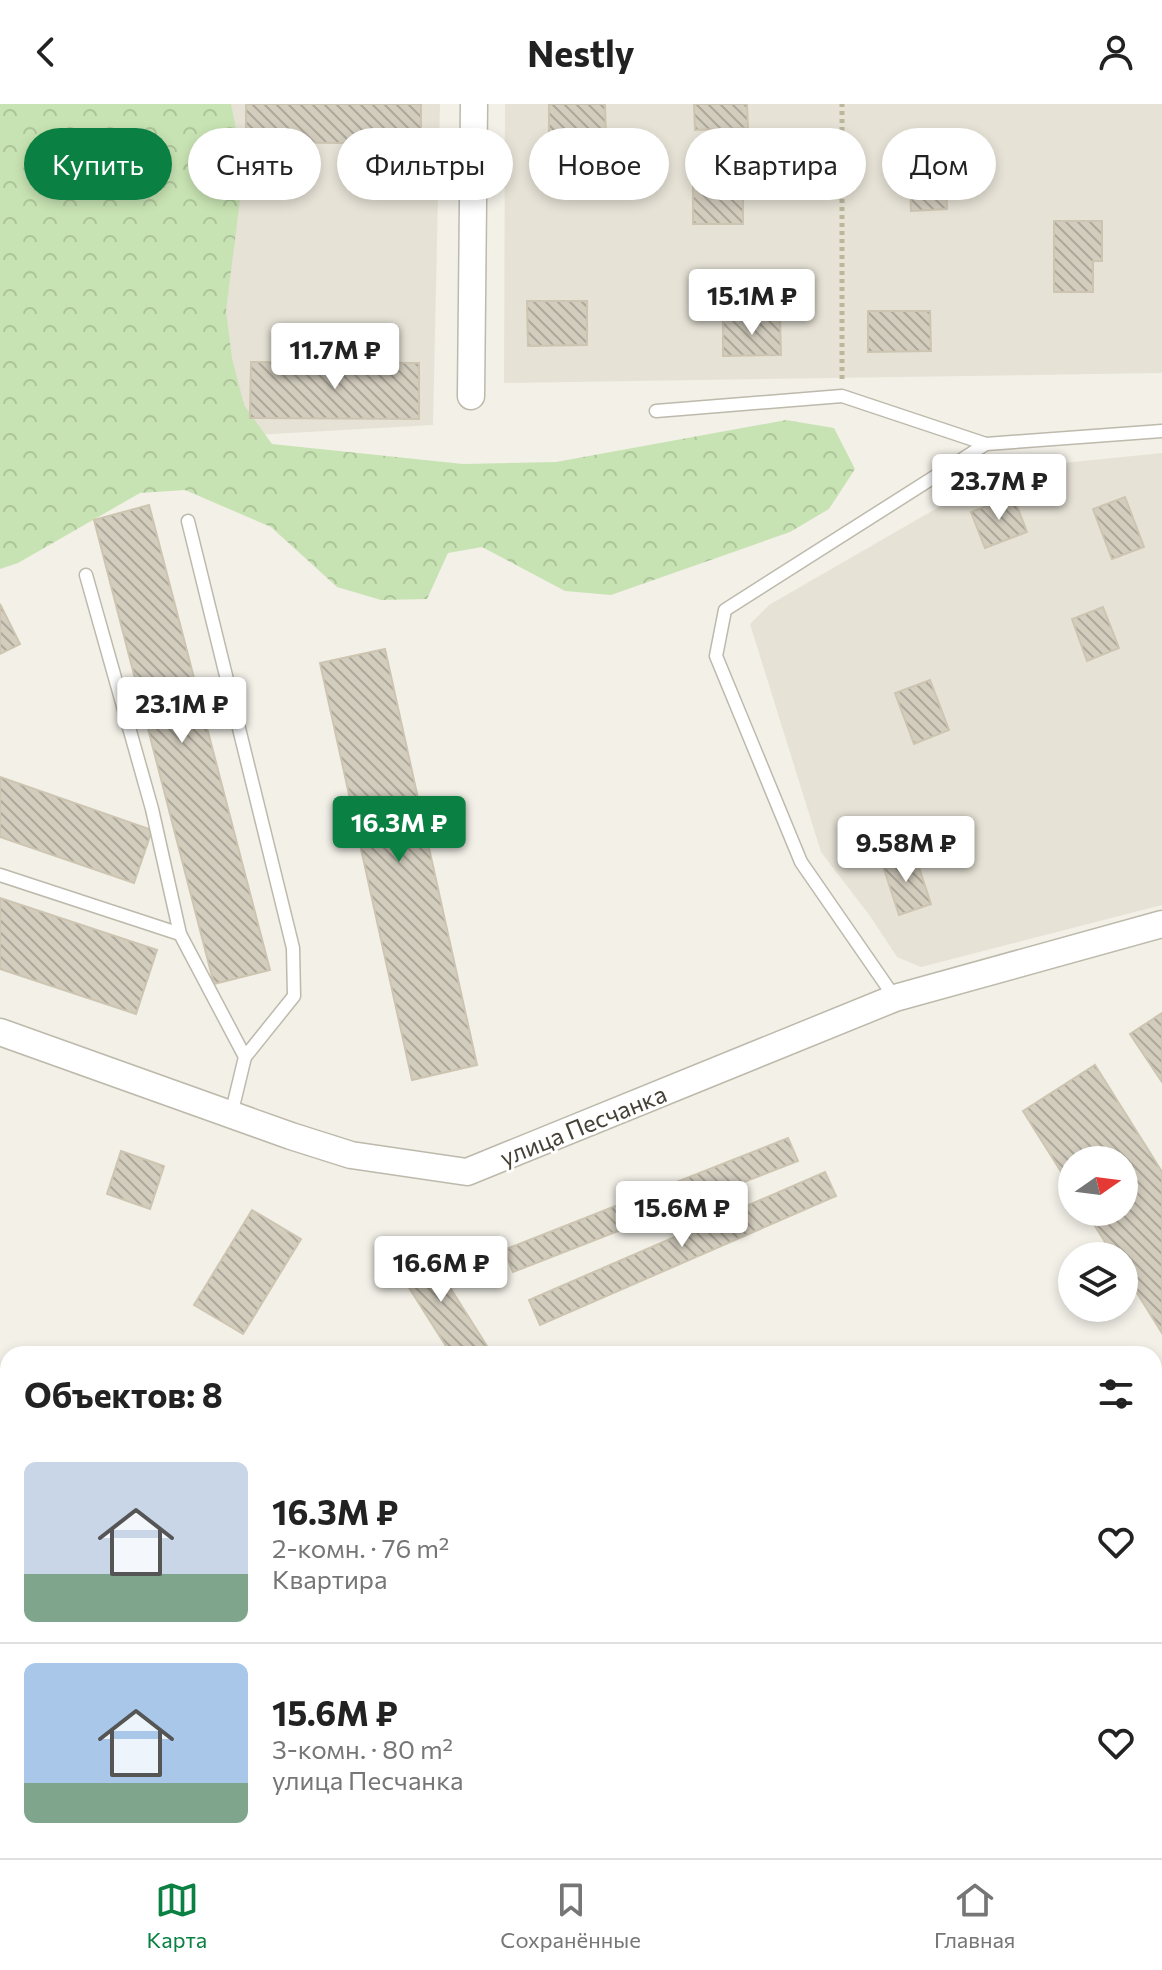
<!DOCTYPE html>
<html lang="ru">
<head>
<meta charset="utf-8">
<style>
	:root { --surface:#fff; --page:#f2f2f2; --text:#222; --muted:#767676; --line:#e0e0e0; --accent:#0b8043 }
	body { margin:0; font-family:Commissioner,sans-serif; background:var(--page); color:var(--text); height:100vh; display:flex; flex-direction:column; font-size:30px; white-space:nowrap }
	* { box-sizing:border-box; margin:0 }
	p { font-size:26px; color:var(--muted) }
	.icon { flex:none; width:44px; height:44px; fill:none; stroke:currentColor; stroke-width:2; stroke-linecap:round; stroke-linejoin:round }
	.map { position:relative; flex:1; overflow:hidden }
	.details { position:absolute; left:0px; top:1242px; width:1162px; height:512px; display:flex; flex-direction:column; background:var(--surface); border-radius:24px 24px 0 0; box-shadow:0 4px 12px #0003 }
	.details>* { flex:none }
	.guide { position:absolute; left:24px; top:24px; width:1114px; height:72px; display:flex; gap:16px }
	.needle { width:52px; rotate:76deg }
	.buttons { position:absolute; left:1058px; top:1042px; display:grid; gap:16px }
	.buttons a { display:grid; place-items:center; width:80px; height:80px; border-radius:50%; background:var(--surface); box-shadow:0 4px 12px #0003; font-size:40px }
	.price { position:absolute; translate:-50% -68px; padding:0 18px; border-radius:8px; background:#fff; color:#222; font-size:26px; line-height:52px; filter:drop-shadow(0 2px 4px #0008) }
	.price::after { content:''; position:absolute; left:50%; top:48px; width:24px; height:18px; margin-left:-12px; background:inherit; clip-path:polygon(0 0,100% 0,50% 100%) }
	.price.active { background:var(--accent); color:#fff }
	ul { padding:0; list-style:none }
	li { display:flex; align-items:center; gap:24px; height:200px; padding:0 24px }
	li+li { border-top:2px solid var(--line) }
	li span { display:grid; place-items:center; flex:none; width:224px; height:160px; border-radius:12px; color:#555 }
	li>.icon { margin-inline-start:auto }
	span .icon { width:96px; height:96px; fill:#fffc; stroke-width:1 }
	li b { font-size:34px }
	h2 { display:flex; justify-content:space-between; align-items:center; height:96px; padding:0 24px; font-size:34px }
	.pill { padding:0 28px; border-radius:36px; background:var(--surface); box-shadow:0 4px 12px #0003; font-size:28px; line-height:72px }
	.pill.active { background:var(--accent); color:#fff }
	header { display:flex; justify-content:space-between; align-items:center; height:104px; padding:0 24px; background:var(--surface); font-size:36px; font-weight:700 }
	.tabs { display:flex; justify-content:space-around; align-items:center; height:112px; border-top:2px solid var(--line); background:var(--surface); font-size:22px; color:var(--muted) }
	.tabs a { display:grid; justify-items:center; gap:4px }
	.tabs .active { color:var(--accent) }
	.map>svg:first-child { display:block }
</style>
</head>
<body>
<header><svg class="icon" aria-label="back" viewBox="0 0 24 24"><path d="M15 5l-7 7 7 7"/></svg>Nestly<svg class="icon" aria-label="person" viewBox="0 0 24 24"><circle cx="12" cy="8" r="4"/><path d="M4 21q1-7 8-7t8 7"/></svg></header>
<div class="map">
<svg width="1162" height="1754" viewBox="0 0 1162 1754">
	<defs>
		<pattern id="forest-crowns" width="20" height="18" patternUnits="userSpaceOnUse" patternTransform="scale(2)"><rect width="20" height="18" fill="#c8e3b3"/><path d="M2 6a3 3 0 1 1 6 0M12 15a3 3 0 1 1 6 0" fill="none" stroke="#adc49b"/></pattern>
		<pattern id="building-back-hatch" width="6" height="6" patternUnits="userSpaceOnUse" patternTransform="scale(2)"><rect width="6" height="6" fill="#d3cdbe"/><path d="M-1 5l2 2M0 0l6 6M5-1l2 2" fill="none" stroke="#ada89b"/></pattern>
	</defs>
	<rect width="100%" height="100%" fill="#f2f0e7"/>
	<!-- residential -->
	<g fill="#e6e2d6">
		<polygon points="0,0 440,0 433,321 0,345"/>
		<polygon points="505,0 1162,0 1162,268 1160,269 504,279"/>
		<polygon points="1162,349 1162,801 921,863 897,853 870,812 821,748 750,520 769,501 989,374 1024,363"/>
	</g>
	<!-- forest -->
	<polygon fill="url(#forest-crowns)" points="0,0 231,0 244,64 226,207 232,254 244,301 272,340 463,360 556,358 786,316 834,324 855,365 829,405 790,428 611,491 565,487 482,443 448,449 427,495 381,496 337,483 271,423 185,386 140,389 18,459 0,465"/>
	<!-- building -->
	<g fill="url(#building-back-hatch)" stroke="#cdc5b1" stroke-width="2">
		<polygon points="246,0 421,0 421,40 246,38"/>
		<polygon points="549,0 605,0 606,35 549,35"/>
		<polygon points="694,0 747,0 748,24 695,26"/>
		<polygon points="743,74 743,120 693,120 693,75"/>
		<polygon points="946,74 947,105 911,107 910,76"/>
		<polygon points="1054,117 1102,117 1102,157 1093,157 1093,188 1054,188"/>
		<polygon points="527,197 587,197 587,241 528,242"/>
		<polygon points="868,207 930,207 931,247 868,248"/>
		<polygon points="780,214 781,251 723,252 723,215"/>
		<polygon points="251,258 419,259 419,315 250,314"/>
		<polygon points="1013,392 1027,428 985,444 971,408"/>
		<polygon points="1125,393 1144,443 1112,455 1093,405"/>
		<polygon points="149,401 270,866 214,880 94,416"/>
		<polygon points="0,500 20,540 0,550"/>
		<polygon points="1103,503 1119,544 1087,557 1072,515"/>
		<polygon points="385,545 477,961 412,976 320,559"/>
		<polygon points="930,576 949,626 914,640 895,589"/>
		<polygon points="0,673 152,726 134,779 0,733"/>
		<polygon points="914,748 931,800 899,811 882,759"/>
		<polygon points="0,794 157,846 136,910 0,865"/>
		<polygon points="1162,909 1162,978 1130,930"/>
		<polygon points="1095,961 1162,1068 1162,1229 1124,1168 1124,1152 1114,1152 1086,1108 1124,1108 1124,1056 1072,1056 1072,1085 1023,1007"/>
		<polygon points="788,1034 798,1057 513,1168 504,1146"/>
		<polygon points="121,1047 164,1062 150,1105 107,1090"/>
		<polygon points="825,1068 836,1092 540,1221 529,1196"/>
		<polygon points="252,1106 301,1135 243,1230 194,1201"/>
		<polygon points="423,1141 492,1250 451,1250 394,1160"/>
		<polygon points="0,1346 8,1358 8,1383 0,1389"/>
		<polygon points="1162,1543 1162,1594 1154,1574 1154,1546"/>
		<polygon points="197,1746 303,1746 308,1754 203,1754"/>
	</g>
	<g fill="none" stroke-linecap="round" stroke-linejoin="round">
		<!-- service casing -->
		<g stroke="#bdb9ab" stroke-width="15">
			<g id="service">
				<polyline points="656,307 842,292 986,340 1162,327"/>
				<polyline points="188,417 293,844 294,892 245,953 231,1011"/>
				<polyline points="86,471 152,705 180,830"/>
				<polyline points="0,771 180,830 245,953"/>
				<polyline points="895,894 801,758 716,552 725,506 986,340"/>
				<polyline points="1154,1371 1162,1366"/>
				<polyline points="91,1746 96,1754"/>
				<polyline points="357,1746 362,1754"/>
			</g>
		</g>
		<!-- minor casing -->
		<g stroke="#bdb9ab" stroke-width="29">
			<g id="minor">
				<polyline points="471,292 474,0"/>
				<polyline points="0,928 291,1032 351,1051 467,1068 895,894 1162,820"/>
				<polyline points="0,1610 8,1622"/>
			</g>
		</g>
		<!-- path -->
		<polyline stroke="#bdb69d" stroke-width="5" stroke-dasharray="4 4" stroke-linecap="butt" points="842,275 842,0"/>
		<!-- service -->
		<use href="#service" stroke="#fff" stroke-width="12"/>
		<!-- minor -->
		<use href="#minor" stroke="#fff" stroke-width="26"/>
	</g>
	<g text-anchor="middle" dominant-baseline="central" stroke-width="6" stroke-linejoin="round" paint-order="stroke">
		<!-- street labels -->
		<g font-size="24" fill="#454137" stroke="#fff">
			<text transform="translate(583 1021) rotate(-22)">улица Песчанка</text>
		</g>
	</g>
</svg>
<div class="buttons">
<a><svg class="needle" viewBox="-14 -14 28 28"><path d="M0-13l5 13h-10z" fill="#e53935"/><path d="M0 13l5-13h-10z" fill="#767676"/></svg></a>
<a><svg class="icon" aria-label="layers" viewBox="0 0 24 24"><path d="M12 4l9 5-9 5-9-5zM3 14l9 5 9-5"/></svg></a>
</div>
<b class="price" style="left:752px;top:233px">15.1M ₽</b>
<b class="price" style="left:335px;top:287px">11.7M ₽</b>
<b class="price" style="left:999px;top:418px">23.7M ₽</b>
<b class="price" style="left:182px;top:641px">23.1M ₽</b>
<b class="price active" style="left:399px;top:760px">16.3M ₽</b>
<b class="price" style="left:906px;top:780px">9.58M ₽</b>
<b class="price" style="left:682px;top:1145px">15.6M ₽</b>
<b class="price" style="left:441px;top:1200px">16.6M ₽</b>
<div class="guide">
<a class="pill active">Купить</a>
<a class="pill">Снять</a>
<a class="pill">Фильтры</a>
<a class="pill">Новое</a>
<a class="pill">Квартира</a>
<a class="pill">Дом</a>
</div>
<section class="details">
<h2>Объектов: 8<svg class="icon" aria-label="filters" viewBox="0 0 24 24"><path d="M4 7h16M4 17h16"/><circle cx="9" cy="7" r="2"/><circle cx="15" cy="17" r="2"/></svg></h2>
<ul>
<li><span style="background:linear-gradient(#c9d6e8 70%,#7fa58c 0)"><svg class="icon" aria-label="home" viewBox="0 0 24 24"><path d="M3 11l9-7 9 7M6 9v11h12V9"/></svg></span><div><b>16.3M ₽</b><p>2-комн. · 76 m²</p><p>Квартира</p></div><svg class="icon" aria-label="heart" viewBox="0 0 24 24"><path d="M12 20l-8-8c-3-5 5-10 8-4 3-6 11-1 8 4z"/></svg></li>
<li><span style="background:linear-gradient(#a9c7e8 75%,#7fa58c 0)"><svg class="icon" aria-label="home" viewBox="0 0 24 24"><path d="M3 11l9-7 9 7M6 9v11h12V9"/></svg></span><div><b>15.6M ₽</b><p>3-комн. · 80 m²</p><p>улица Песчанка</p></div><svg class="icon" aria-label="heart" viewBox="0 0 24 24"><path d="M12 20l-8-8c-3-5 5-10 8-4 3-6 11-1 8 4z"/></svg></li>
</ul>
</section>
</div>
<nav class="tabs">
<a class="active"><svg class="icon" aria-label="map" viewBox="0 0 24 24"><path d="M3 6l6-2 6 2 6-2v14l-6 2-6-2-6 2zM9 4v14M15 6v14"/></svg>Карта</a>
<a><svg class="icon" aria-label="saved" viewBox="0 0 24 24"><path d="M7 4h10v16l-5-4-5 4z"/></svg>Сохранённые</a>
<a><svg class="icon" aria-label="home" viewBox="0 0 24 24"><path d="M3 11l9-7 9 7M6 9v11h12V9"/></svg>Главная</a>
</nav>
</body>
</html>
